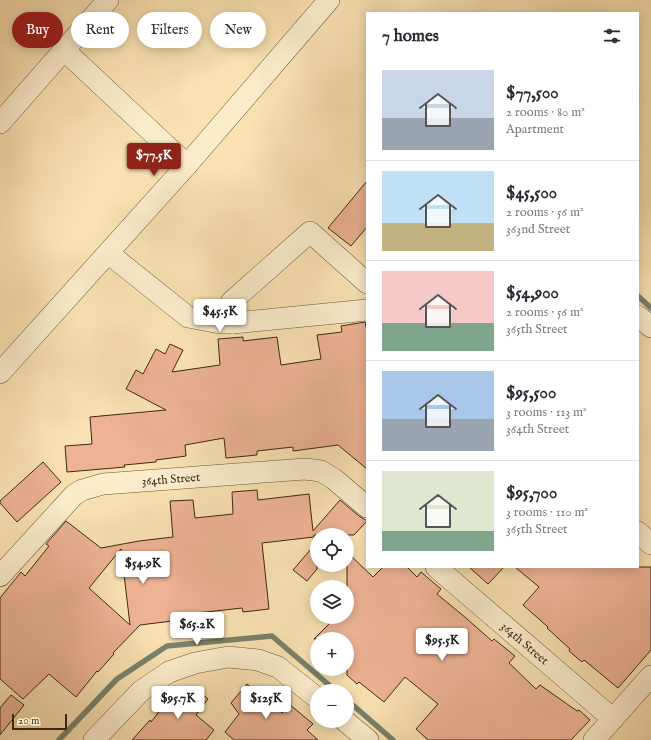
<!DOCTYPE html>
<html lang="en">
<head>
<meta charset="utf-8">
<style>
	:root { --surface:#fff; --page:#f2f2f3; --text:#2b2b33; --muted:#7c7c81; --line:#e1e1e2; --accent:#8f2418 }
	body { margin:0; font-family:"IM FELL English",serif; background:var(--page); color:var(--text); height:100vh; display:flex; flex-direction:column; font-size:15px; white-space:nowrap }
	* { box-sizing:border-box; margin:0 }
	p { font-size:13px; color:var(--muted) }
	.icon { flex:none; width:22px; height:22px; fill:none; stroke:currentColor; stroke-width:2; stroke-linecap:round; stroke-linejoin:round }
	.map { position:relative; flex:1; overflow:hidden }
	.details { position:absolute; left:366px; top:12px; width:273px; height:556px; display:flex; flex-direction:column; background:var(--surface); border-radius:0px; box-shadow:0 2px 10px #0003 }
	.details>* { flex:none }
	.guide { position:absolute; left:12px; top:12px; width:294px; height:36px; display:flex; gap:8px }
	.buttons { position:absolute; left:310px; top:528px; display:grid; gap:8px }
	.buttons a { display:grid; place-items:center; width:44px; height:44px; border-radius:50%; background:var(--surface); box-shadow:0 2px 10px #0003; font-size:20px }
	.scale { position:absolute; left:12px; bottom:10px; width:55px; box-sizing:border-box; padding-left:4px; border:2px solid #3e2913; border-top:0; font-size:11px; line-height:14px; white-space:nowrap; color:#3e2913; -webkit-text-stroke:3px #fbeccc; paint-order:stroke }
	.price { position:absolute; translate:-50% -34px; padding:0 9px; border-radius:4px; background:#fff; color:#222; font-size:13px; line-height:26px; filter:drop-shadow(0 1px 2px #0008) }
	.price::after { content:''; position:absolute; left:50%; top:24px; width:12px; height:9px; margin-left:-6px; background:inherit; clip-path:polygon(0 0,100% 0,50% 100%) }
	.price.selected { background:var(--accent); color:#fff }
	ul { padding:0; list-style:none }
	li { display:flex; align-items:center; gap:12px; height:100px; padding:0 16px }
	li+li { border-top:1px solid var(--line) }
	li span { display:grid; place-items:center; flex:none; width:112px; height:80px; border-radius:0px; color:#555 }
	li>.icon { margin-inline-start:auto }
	span .icon { width:48px; height:48px; fill:#fffc; stroke-width:1 }
	li b { font-size:17px }
	h2 { display:flex; justify-content:space-between; align-items:center; height:48px; padding:0 16px; font-size:17px }
	.tag { padding:0 14px; border-radius:18px; background:var(--surface); box-shadow:0 2px 10px #0003; font-size:14px; line-height:36px }
	.tag.selected { background:var(--accent); color:#fff }
	.map>svg:first-child { display:block }
</style>
</head>
<body>
<div class="map">
<svg width="651" height="740" viewBox="0 0 651 740">
	<rect width="100%" height="100%" fill="#f9e1b1"/>
	<filter id="stains"><feTurbulence type="fractalNoise" baseFrequency=".005" numOctaves="4"/><feColorMatrix values="0 0 0 0 .2 0 0 0 0 .09 0 0 0 0 .02 0 0 0 .5 -.17"/></filter>
	<radialGradient id="worn" r=".72"><stop offset=".6" stop-color="#630" stop-opacity="0"/><stop offset="1" stop-color="#630" stop-opacity=".3"/></radialGradient>
	<g fill="none" stroke-linecap="round" stroke-linejoin="round">
		<!-- stream -->
		<g stroke="#78826c" stroke-width="5.5">
			<polyline points="638,296 651,308"/>
			<polyline points="347,700 393,740"/>
			<polyline points="59,740 117,679 167,646 272,636 336,691"/>
		</g>
	</g>
	<!-- building -->
	<g fill="#edb394" stroke="#3e2913" fill-rule="evenodd">
		<polygon points="367,181 367,227 351,246 328,228"/>
		<polygon points="365,322 367,331 367,469 338,445 293,451 293,447 257,451 257,455 226,458 224,438 185,445 186,456 156,460 156,462 124,465 125,467 67,472 65,446 92,444 90,417 166,410 126,389 136,370 143,374 156,349 165,354 170,344 183,350 172,372 220,365 218,339 243,337 243,341 277,337 281,365 321,359 317,335 342,332 341,326"/>
		<polygon points="43,462 61,482 17,522 0,503 0,501"/>
		<path d="M 257,490 L 258,500 L 309,494 L 313,531 L 340,500 L 359,516 L 367,521 L 354,535 L 314,535 L 314,537 L 262,543 L 269,609 L 243,612 L 242,608 L 171,616 L 172,621 L 140,625 L 113,653 L 114,654 L 98,672 L 97,671 L 76,697 L 49,674 L 23,699 L 0,679 L 0,598 L 21,572 L 25,576 L 49,546 L 46,544 L 66,521 L 101,548 L 139,541 L 173,537 L 170,501 L 193,500 L 195,518 L 233,514 L 232,492 ZM 121,549 L 130,625 L 89,588 Z"/>
		<polygon points="317,542 317,569 307,581 293,570"/>
		<polygon points="347,552 373,577 383,567 407,567 417,577 421,572 441,589 437,594 466,618 492,641 494,639 515,656 509,663 536,689 540,685 577,711 579,710 590,720 571,740 428,740 416,729 438,704 405,677 384,702 359,682 357,684 347,675 347,639 314,639 336,617 347,617"/>
		<polygon points="469,567 504,567 488,584"/>
		<polygon points="515,567 651,567 651,650 618,688 584,660 582,662 569,651 570,649 547,628 548,627 523,605 539,587"/>
		<polygon points="247,684 282,713 289,704 313,724 307,730 318,740 234,740 225,732 239,714 231,703"/>
		<polygon points="177,689 189,698 196,689 208,699 196,715 214,730 206,740 132,740 150,720 151,722"/>
		<polygon points="11,695 24,705 0,735 0,708"/>
	</g>
	<g fill="none" stroke-linecap="round" stroke-linejoin="round">
		<!-- minor casing -->
		<g stroke="#6d573a" stroke-width="22">
			<g id="minor">
				<polyline points="64,50 187,165"/>
				<polyline points="0,123 108,0"/>
				<polyline points="108,253 188,317 220,323 233,323"/>
				<polyline points="367,283 310,232 231,302 230,311 233,323 367,310"/>
				<polyline points="638,316 651,327"/>
				<polyline points="0,373 187,165 329,0"/>
				<polyline points="638,532 651,544"/>
				<path id="s1" d="M 436,567 L 613,719"/>
				<path id="s2" d="M 0,576 L 74,495 L 82,490 L 103,484 L 305,469 L 321,471 L 334,479 L 367,507"/>
				<polyline points="345,721 368,740"/>
				<polyline points="94,740 141,691 169,672 195,663 228,657 258,660 278,667 317,698"/>
				<polyline points="594,740 651,676"/>
			</g>
		</g>
		<!-- minor -->
		<use href="#minor" stroke="#fbeccc" stroke-width="21"/>
	</g>
	<g text-anchor="middle" dominant-baseline="central" stroke-width="3" stroke-linejoin="round" paint-order="stroke">
		<!-- street labels -->
		<g font-size="12" fill="#3e2913" stroke="#fbeccc">
			<text stroke="none"><textPath href="#s2" startOffset="209">364th Street</textPath></text>
			<text stroke="none"><textPath href="#s1" startOffset="117">364th Street</textPath></text>
		</g>
	</g>
	<rect width="100%" height="100%" filter="url(#stains)"/>
	<rect width="100%" height="100%" fill="url(#worn)"/>
</svg>
<div class="buttons">
<a><svg class="icon" aria-label="locate" viewBox="0 0 24 24"><circle cx="12" cy="12" r="6"/><path d="M12 2v4M12 18v4M2 12h4M18 12h4"/></svg></a>
<a><svg class="icon" aria-label="layers" viewBox="0 0 24 24"><path d="M12 4l9 5-9 5-9-5zM3 14l9 5 9-5"/></svg></a>
<a>+</a>
<a>−</a>
</div>
<div class="scale">20 m</div>
<b class="price selected" style="left:154px;top:177px">$77.5K</b>
<b class="price" style="left:220px;top:333px">$45.5K</b>
<b class="price" style="left:143px;top:585px">$54.9K</b>
<b class="price" style="left:197px;top:646px">$65.2K</b>
<b class="price" style="left:442px;top:662px">$95.5K</b>
<b class="price" style="left:178px;top:720px">$95.7K</b>
<b class="price" style="left:266px;top:720px">$125K</b>
<div class="guide">
<a class="tag selected">Buy</a>
<a class="tag">Rent</a>
<a class="tag">Filters</a>
<a class="tag">New</a>
</div>
<section class="details">
<h2>7 homes<svg class="icon" aria-label="filters" viewBox="0 0 24 24"><path d="M4 7h16M4 17h16"/><circle cx="9" cy="7" r="2"/><circle cx="15" cy="17" r="2"/></svg></h2>
<ul>
<li><span style="background:linear-gradient(#c9d6e8 60%,#9aa5b1 0)"><svg class="icon" aria-label="home" viewBox="0 0 24 24"><path d="M3 11l9-7 9 7M6 9v11h12V9"/></svg></span><div><b>$77,500</b><p>2 rooms · 80 m²</p><p>Apartment</p></div></li>
<li><span style="background:linear-gradient(#bfe0f5 65%,#c2b280 0)"><svg class="icon" aria-label="home" viewBox="0 0 24 24"><path d="M3 11l9-7 9 7M6 9v11h12V9"/></svg></span><div><b>$45,500</b><p>2 rooms · 56 m²</p><p>363nd Street</p></div></li>
<li><span style="background:linear-gradient(#f6c9c9 65%,#7fa58c 0)"><svg class="icon" aria-label="home" viewBox="0 0 24 24"><path d="M3 11l9-7 9 7M6 9v11h12V9"/></svg></span><div><b>$54,900</b><p>2 rooms · 56 m²</p><p>365th Street</p></div></li>
<li><span style="background:linear-gradient(#a9c7e8 60%,#9aa5b1 0)"><svg class="icon" aria-label="home" viewBox="0 0 24 24"><path d="M3 11l9-7 9 7M6 9v11h12V9"/></svg></span><div><b>$95,500</b><p>3 rooms · 113 m²</p><p>364th Street</p></div></li>
<li><span style="background:linear-gradient(#dfe7d0 75%,#7fa58c 0)"><svg class="icon" aria-label="home" viewBox="0 0 24 24"><path d="M3 11l9-7 9 7M6 9v11h12V9"/></svg></span><div><b>$95,700</b><p>3 rooms · 110 m²</p><p>365th Street</p></div></li>
</ul>
</section>
</div>
</body>
</html>
